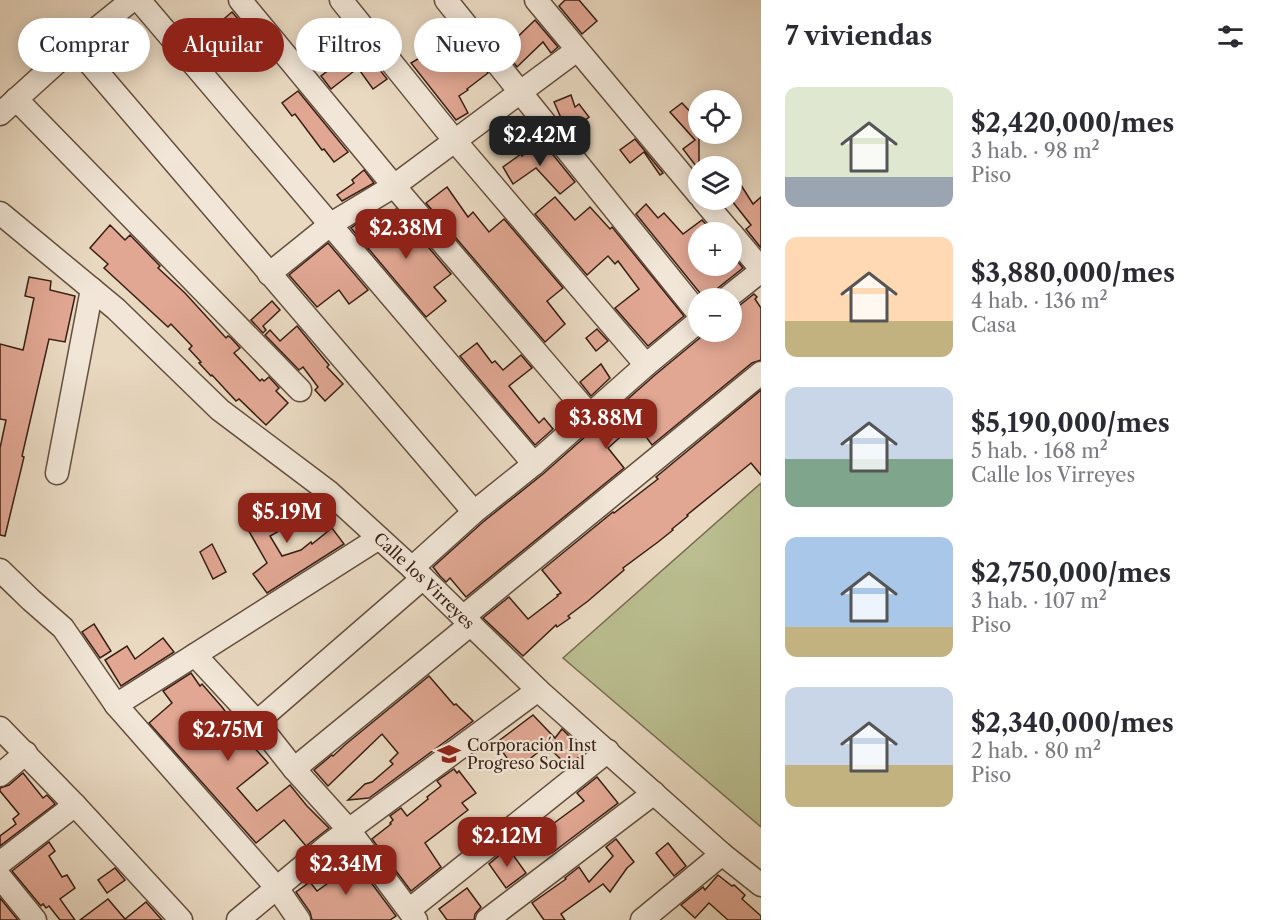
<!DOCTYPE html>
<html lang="es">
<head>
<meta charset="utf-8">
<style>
	:root { --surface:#fff; --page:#f7f7f7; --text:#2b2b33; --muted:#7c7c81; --accent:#8f2418 }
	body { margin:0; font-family:"Libre Caslon Text",serif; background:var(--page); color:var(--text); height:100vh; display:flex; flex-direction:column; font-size:22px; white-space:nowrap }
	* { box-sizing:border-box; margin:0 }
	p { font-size:20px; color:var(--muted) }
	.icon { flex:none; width:33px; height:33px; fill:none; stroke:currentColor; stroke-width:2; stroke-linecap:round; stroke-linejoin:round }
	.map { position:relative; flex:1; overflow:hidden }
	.side { display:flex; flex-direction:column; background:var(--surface); width:510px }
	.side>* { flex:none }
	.banner { position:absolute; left:18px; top:18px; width:570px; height:54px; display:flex; gap:12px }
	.fabs { position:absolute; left:688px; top:90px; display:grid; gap:12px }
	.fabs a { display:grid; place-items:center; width:54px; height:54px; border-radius:50%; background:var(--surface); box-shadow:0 3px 15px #0003; font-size:30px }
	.price { position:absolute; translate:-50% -51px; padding:0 14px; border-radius:12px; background:var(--accent); color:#fff; font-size:20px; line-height:39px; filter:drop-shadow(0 2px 3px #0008) }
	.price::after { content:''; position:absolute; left:50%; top:36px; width:18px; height:14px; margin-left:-9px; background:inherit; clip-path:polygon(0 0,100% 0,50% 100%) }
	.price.current { background:#222; color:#fff }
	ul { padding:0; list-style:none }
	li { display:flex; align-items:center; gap:18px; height:150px; padding:0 24px }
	li span { display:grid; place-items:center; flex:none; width:168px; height:120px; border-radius:12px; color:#555 }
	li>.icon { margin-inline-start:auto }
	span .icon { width:72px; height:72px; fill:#fffc; stroke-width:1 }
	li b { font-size:26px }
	h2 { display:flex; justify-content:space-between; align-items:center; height:72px; padding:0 24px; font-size:26px }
	.tag { padding:0 21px; border-radius:27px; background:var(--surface); box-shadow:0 3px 15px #0003; font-size:21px; line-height:54px }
	.tag.current { background:var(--accent); color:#fff }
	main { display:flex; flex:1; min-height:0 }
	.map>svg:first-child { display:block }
</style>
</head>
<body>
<main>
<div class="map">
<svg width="761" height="920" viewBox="0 0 761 920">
	<rect width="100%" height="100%" fill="#e9d9c1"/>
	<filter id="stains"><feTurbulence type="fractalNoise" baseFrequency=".00333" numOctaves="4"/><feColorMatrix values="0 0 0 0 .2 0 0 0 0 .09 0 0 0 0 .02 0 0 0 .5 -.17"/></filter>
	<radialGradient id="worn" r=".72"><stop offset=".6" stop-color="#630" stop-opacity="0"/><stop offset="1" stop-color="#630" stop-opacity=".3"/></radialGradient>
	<!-- green -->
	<polygon fill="#babe90" stroke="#796e52" stroke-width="1.5" points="761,483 761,827 563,658"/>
	<!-- building -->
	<g fill="#e1a793" stroke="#381f13" stroke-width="1.5">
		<polygon points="565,0 579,0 597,21 582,34 559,6"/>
		<polygon points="232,12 245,27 232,38 219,23"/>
		<polygon points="535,20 558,47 551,53 543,42 517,67 504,50"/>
		<polygon points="358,42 387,79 373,89 358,68 331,89 321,76 347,56 345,53"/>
		<polygon points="466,47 488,73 467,89 468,90 459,96 468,113 456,120 411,63 433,50 444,66"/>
		<polygon points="298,91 348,152 334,162 324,149 322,150 295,114 292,116 282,103"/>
		<polygon points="571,95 575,107 579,104 589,117 570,132 559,119 561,118 554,102"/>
		<polygon points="682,103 699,121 699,170 683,149 695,140 670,112"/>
		<polygon points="635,139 663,173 660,175 644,152 630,163 620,150"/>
		<polygon points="541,140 575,182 560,194 536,168 513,184 503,167 521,154 522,156"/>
		<polygon points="364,170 374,183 342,201 337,195 354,183 352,180"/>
		<polygon points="732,171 753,204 761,197 761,248 746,229 751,225 732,201"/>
		<polygon points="447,187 468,217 473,212 489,232 504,219 563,288 547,301 565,324 545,342 426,203"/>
		<polygon points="555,197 575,220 590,207 610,229 612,227 684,316 648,346 615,308 639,289 618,261 615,264 608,256 587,275 535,214"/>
		<polygon points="646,204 658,218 664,213 683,234 702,220 713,232 699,232 699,266 710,266 715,271 722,266 732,266 732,255 743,268 718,288 715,293 714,298 704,298 636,214"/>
		<polygon points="396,209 451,274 434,287 446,301 426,317 351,228 358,223 366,232"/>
		<polygon points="110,225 125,240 130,235 160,266 158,268 185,293 226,338 228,336 231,338 240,348 234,353 260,381 262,379 264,381 269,377 279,388 276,391 288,403 266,425 239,399 236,401 212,375 211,376 199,363 201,362 189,349 192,346 171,324 168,327 104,268 108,264 90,248"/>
		<polygon points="328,243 368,290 349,304 339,290 317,307 289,275"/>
		<polygon points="29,277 51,281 50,290 75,296 65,342 49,339 22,456 24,457 5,536 0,535 0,448 6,420 0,419 0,344 23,350 24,346 34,298 25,296"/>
		<polygon points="754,294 757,297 755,299 761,308 761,360 752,363 652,445 636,423 608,448 624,468 466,597 450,578 446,582 440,576 433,567 483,522 543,474 655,375 707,332 732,332 732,321 740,315 735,309"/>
		<polygon points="272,301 280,310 263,326 266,330 263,333 251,320"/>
		<polygon points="297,326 329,365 327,367 343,384 325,401 315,390 318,387 303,367 299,370 265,335 270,330 280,341"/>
		<polygon points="597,329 608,341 596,351 586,338"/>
		<polygon points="477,343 492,363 495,361 503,370 521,355 532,368 509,386 539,423 544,418 553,429 535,445 460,356"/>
		<polygon points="601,364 610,378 591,396 580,382"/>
		<polygon points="761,390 761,475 751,463 687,515 688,516 672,529 673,530 658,542 623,568 624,570 588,601 568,616 570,618 557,627 556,625 523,656 483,618 509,597 528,619 558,596 557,595 561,593 542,570 613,512 614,513 658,479 656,477"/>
		<polygon points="310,494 313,496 319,509 270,536 282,556 301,550 311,542 312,544 332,528 344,544 267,593 253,574 267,563 242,519 256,511 261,520"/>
		<polygon points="212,544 226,572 213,579 200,552"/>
		<polygon points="94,624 111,651 100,658 82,632"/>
		<polygon points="163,638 174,652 121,686 105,660 127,646 135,659"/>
		<polygon points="191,673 200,686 202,684 222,707 242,734 268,763 237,788 257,811 290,785 307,806 329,828 306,846 284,820 256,843 149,723 172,703 163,691"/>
		<polygon points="429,676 454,705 456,704 473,721 369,798 348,800 365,784 372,782 393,764 390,761 398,753 382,734 328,786 314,770 332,755 333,756 346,744"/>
		<polygon points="533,715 555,738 562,729 585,752 568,766 548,747 552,741 516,770 496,743"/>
		<polygon points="454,769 457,773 459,771 476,793 462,803 468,810 425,843 441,867 411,891 372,839 391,824 390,823 393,820 390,816 401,808 407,816 428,799 427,797 441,786 437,781"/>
		<polygon points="23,773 43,798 47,795 55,804 0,846 0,836 16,824 13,819 19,814 0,791 0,788 9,785"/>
		<polygon points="597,777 618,803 552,853 535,828 538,826 537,825 546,820 550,826 584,801 577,793"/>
		<polygon points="616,839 634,862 627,868 610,892 603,884 561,914 565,920 544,920 532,903 566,879 565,878 579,867 589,882 613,856 606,847"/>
		<polygon points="49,842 55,851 49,856 62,877 67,875 75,888 60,899 75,920 60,920 49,906 46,908 43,904 41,906 12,871"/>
		<polygon points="668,843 686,866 674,876 656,853"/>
		<polygon points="508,848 526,873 506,888 489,864"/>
		<polygon points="346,849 396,916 390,920 312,920 310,912 296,892 310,882 317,891 342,873 333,859"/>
		<polygon points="115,868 125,880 107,893 98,880"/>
		<polygon points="718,875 732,886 734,885 745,895 742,899 761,916 761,920 728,920 709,903 695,918 681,905 703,887 705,890"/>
		<polygon points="467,888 481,907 475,914 474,920 447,920 439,909"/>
		<polygon points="0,898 18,920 0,920"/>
		<polygon points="108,899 125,919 146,902 162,920 80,920"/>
	</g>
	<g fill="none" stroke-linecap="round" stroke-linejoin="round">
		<!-- minor casing -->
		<g stroke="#644e3e" stroke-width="25">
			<g id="minor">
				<polyline points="139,0 534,464"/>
				<polyline points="240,0 394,186 589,414"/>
				<polyline points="341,0 455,141 646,365"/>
				<polyline points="446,0 699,314"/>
				<polyline points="536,0 699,195"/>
				<polyline points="75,46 474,512"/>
				<polyline points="16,99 300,390"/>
				<polyline points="0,114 75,46 132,0"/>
				<polyline points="703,200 730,232"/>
				<path id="s1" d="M 0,213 L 116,309 L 220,410 L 329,492 L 423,578 L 538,690 L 722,854 L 761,885"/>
				<polyline points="732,234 761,269"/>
				<polyline points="269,274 331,224 394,186 577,50"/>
				<polyline points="727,298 761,271"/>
				<polyline points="57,473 92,289"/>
				<polyline points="412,568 474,512 534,464 646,365 699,321"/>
				<polyline points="0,570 31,600 63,628 116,705 277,888 299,920"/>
				<polyline points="463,617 761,373"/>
				<polyline points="195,655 257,722 294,769 349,830 416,920"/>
				<polyline points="116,705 379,538"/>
				<polyline points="257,722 423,578"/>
				<polyline points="0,728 75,805 181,920"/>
				<polyline points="294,769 471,624"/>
				<polyline points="0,775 26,753"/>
				<polyline points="0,863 75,805"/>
				<polyline points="0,877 35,920"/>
				<polyline points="409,910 608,751"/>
				<polyline points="238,920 331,843 538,690"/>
				<polyline points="487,920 654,793"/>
				<polyline points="642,920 722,854"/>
			</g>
		</g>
		<!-- minor -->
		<use href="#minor" stroke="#f1e6d7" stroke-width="22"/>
	</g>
	<!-- icons -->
	<defs>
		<g id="school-bare" transform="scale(1.8)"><path d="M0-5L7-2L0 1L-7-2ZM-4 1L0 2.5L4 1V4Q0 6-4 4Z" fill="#8f2418" stroke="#f1e6d7" stroke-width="2.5" paint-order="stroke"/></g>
	</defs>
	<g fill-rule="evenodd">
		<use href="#school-bare" x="449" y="754"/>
	</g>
	<g text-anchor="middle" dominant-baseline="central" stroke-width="4.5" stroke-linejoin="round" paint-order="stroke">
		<!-- street labels -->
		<g font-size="16" fill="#381f13" stroke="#f1e6d7">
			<text stroke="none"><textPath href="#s1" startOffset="562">Calle los Virreyes</textPath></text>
		</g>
		<!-- poi labels -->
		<g font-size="16" fill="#381f13" stroke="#f1e6d7" text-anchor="start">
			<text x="467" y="745">Corporación Inst<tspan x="467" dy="18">Progreso Social</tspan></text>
		</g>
	</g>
	<rect width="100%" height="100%" filter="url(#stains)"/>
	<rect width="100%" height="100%" fill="url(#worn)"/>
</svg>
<div class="fabs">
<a><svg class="icon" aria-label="locate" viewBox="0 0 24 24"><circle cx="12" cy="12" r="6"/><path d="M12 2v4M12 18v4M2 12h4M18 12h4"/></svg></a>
<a><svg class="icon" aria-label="layers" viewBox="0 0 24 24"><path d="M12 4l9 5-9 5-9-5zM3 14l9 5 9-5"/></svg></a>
<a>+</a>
<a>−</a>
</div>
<b class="price current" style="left:540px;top:167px">$2.42M</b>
<b class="price" style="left:406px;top:260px">$2.38M</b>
<b class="price" style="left:606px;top:450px">$3.88M</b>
<b class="price" style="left:287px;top:544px">$5.19M</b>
<b class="price" style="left:228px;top:762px">$2.75M</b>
<b class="price" style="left:507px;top:868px">$2.12M</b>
<b class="price" style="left:346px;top:896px">$2.34M</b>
<div class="banner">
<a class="tag">Comprar</a>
<a class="tag current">Alquilar</a>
<a class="tag">Filtros</a>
<a class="tag">Nuevo</a>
</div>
</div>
<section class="side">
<h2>7 viviendas<svg class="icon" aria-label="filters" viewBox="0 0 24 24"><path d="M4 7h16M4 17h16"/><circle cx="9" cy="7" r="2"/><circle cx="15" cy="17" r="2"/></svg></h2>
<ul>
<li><span style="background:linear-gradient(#dfe7d0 75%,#9aa5b1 0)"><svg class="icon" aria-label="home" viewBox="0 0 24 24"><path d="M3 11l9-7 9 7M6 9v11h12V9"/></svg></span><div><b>$2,420,000/mes</b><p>3 hab. · 98 m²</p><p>Piso</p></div></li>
<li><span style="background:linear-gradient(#ffd9b3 70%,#c2b280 0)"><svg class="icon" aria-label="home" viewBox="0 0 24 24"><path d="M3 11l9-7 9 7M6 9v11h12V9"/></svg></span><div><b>$3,880,000/mes</b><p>4 hab. · 136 m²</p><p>Casa</p></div></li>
<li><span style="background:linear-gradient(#c9d6e8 60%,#7fa58c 0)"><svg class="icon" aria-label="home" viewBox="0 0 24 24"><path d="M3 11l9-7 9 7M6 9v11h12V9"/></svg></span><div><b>$5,190,000/mes</b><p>5 hab. · 168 m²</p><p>Calle los Virreyes</p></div></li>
<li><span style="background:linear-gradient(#a9c7e8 75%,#c2b280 0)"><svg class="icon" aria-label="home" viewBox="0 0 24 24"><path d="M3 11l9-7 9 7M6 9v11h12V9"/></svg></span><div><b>$2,750,000/mes</b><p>3 hab. · 107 m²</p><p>Piso</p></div></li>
<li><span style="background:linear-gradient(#c9d6e8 65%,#c2b280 0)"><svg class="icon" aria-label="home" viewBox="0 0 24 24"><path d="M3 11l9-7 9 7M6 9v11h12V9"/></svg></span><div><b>$2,340,000/mes</b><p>2 hab. · 80 m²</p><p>Piso</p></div></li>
</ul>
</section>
</main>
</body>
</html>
